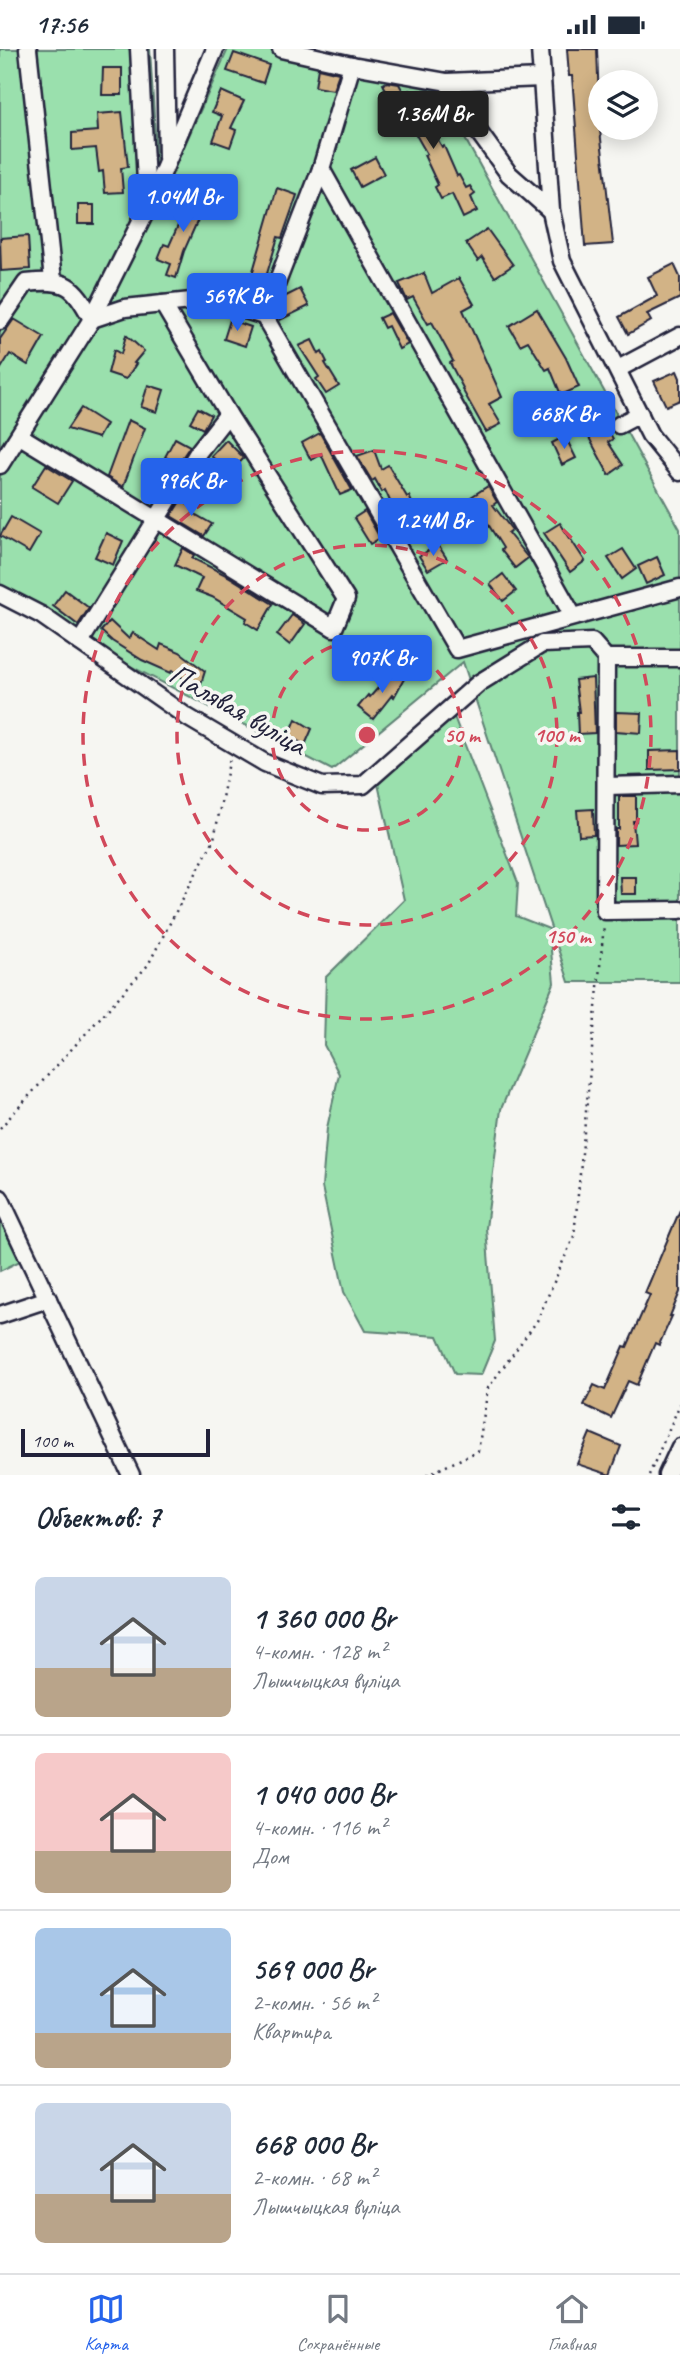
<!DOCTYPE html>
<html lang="ru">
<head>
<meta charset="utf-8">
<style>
	:root { --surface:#fff; --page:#f6f6f7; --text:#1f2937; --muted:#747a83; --line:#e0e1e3; --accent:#2563eb }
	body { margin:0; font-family:Caveat,sans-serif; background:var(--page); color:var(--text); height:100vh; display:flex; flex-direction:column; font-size:26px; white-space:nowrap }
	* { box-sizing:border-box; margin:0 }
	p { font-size:23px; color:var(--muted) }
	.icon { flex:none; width:38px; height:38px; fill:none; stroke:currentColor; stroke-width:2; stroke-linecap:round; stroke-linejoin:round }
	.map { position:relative; height:1426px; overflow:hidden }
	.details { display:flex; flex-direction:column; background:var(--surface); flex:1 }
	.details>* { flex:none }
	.fabs { position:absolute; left:588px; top:21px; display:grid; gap:14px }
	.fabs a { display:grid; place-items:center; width:70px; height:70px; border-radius:50%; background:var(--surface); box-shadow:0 4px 18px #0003; font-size:35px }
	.scale { position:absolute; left:21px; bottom:18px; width:189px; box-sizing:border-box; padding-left:7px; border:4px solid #22223b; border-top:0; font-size:19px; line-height:24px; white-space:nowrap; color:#22223b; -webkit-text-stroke:5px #f6f6f2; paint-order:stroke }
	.price { position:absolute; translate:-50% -60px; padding:0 16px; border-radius:7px; background:var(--accent); color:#fff; font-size:23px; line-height:46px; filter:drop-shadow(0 2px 4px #0008) }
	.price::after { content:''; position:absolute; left:50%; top:42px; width:21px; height:16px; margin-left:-10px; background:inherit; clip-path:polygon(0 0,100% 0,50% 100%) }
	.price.current { background:#222; color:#fff }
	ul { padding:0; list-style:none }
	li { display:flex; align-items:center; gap:21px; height:175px; padding:0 35px }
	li+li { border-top:2px solid var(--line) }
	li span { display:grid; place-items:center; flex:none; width:196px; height:140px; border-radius:10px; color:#555 }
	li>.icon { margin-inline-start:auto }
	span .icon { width:84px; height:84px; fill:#fffc; stroke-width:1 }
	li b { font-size:30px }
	h2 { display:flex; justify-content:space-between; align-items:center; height:84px; padding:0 35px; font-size:30px }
	.status { display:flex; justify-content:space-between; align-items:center; height:49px; padding:0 35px; background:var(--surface); direction:ltr }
	.status svg { height:19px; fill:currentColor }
	.dock { display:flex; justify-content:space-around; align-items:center; height:98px; border-top:2px solid var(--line); background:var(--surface); font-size:19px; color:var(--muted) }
	.dock a { display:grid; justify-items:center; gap:4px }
	.dock .current { color:var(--accent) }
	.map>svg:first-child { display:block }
</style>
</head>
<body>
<div class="status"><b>17:56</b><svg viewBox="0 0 49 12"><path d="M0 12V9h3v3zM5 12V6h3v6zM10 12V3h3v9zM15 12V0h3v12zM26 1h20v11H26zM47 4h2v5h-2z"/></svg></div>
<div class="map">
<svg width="680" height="1426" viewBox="0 0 680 1426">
	<rect width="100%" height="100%" fill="#f6f6f2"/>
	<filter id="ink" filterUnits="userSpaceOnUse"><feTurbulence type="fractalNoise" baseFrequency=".0143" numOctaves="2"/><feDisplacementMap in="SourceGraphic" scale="14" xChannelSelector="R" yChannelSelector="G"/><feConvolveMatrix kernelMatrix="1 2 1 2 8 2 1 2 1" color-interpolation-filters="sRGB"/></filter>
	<g filter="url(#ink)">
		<!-- green -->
		<g fill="#9ae0ad" stroke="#5e8174" stroke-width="2">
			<polygon points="0,0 150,0 159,153 228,0 271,0 436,37 680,480 680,933 569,933 463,613 332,721 0,550"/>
			<polygon points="453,665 518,834 516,867 549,880 554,934 501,1060 486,1179 495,1292 481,1326 455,1325 438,1287 365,1282 344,1243 322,1138 327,1079 339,1025 324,996 326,928 404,851 376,726"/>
			<polygon points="0,1171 20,1212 0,1222"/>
		</g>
		<!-- building -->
		<g fill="#d2b386" stroke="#22223b" stroke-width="2">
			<polygon points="567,0 597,0 600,81 613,195 585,197 572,27 569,27"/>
			<polygon points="234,4 269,16 263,34 227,22"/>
			<polygon points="103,19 122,19 122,46 102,46"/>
			<polygon points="318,19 339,24 333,41 315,38"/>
			<polygon points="387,33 399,35 404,44 410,41 442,98 444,97 457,127 459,126 466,139 470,137 475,145 471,148 477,162 463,169 452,145 441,150 435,138 438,136 424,106 427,105 403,63 398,65 383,35"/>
			<polygon points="221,42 244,52 231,79 236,81 230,98 213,92 222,67 212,63"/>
			<polygon points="122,63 128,118 121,119 123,143 105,144 103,122 99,123 96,99 72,101 72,84 98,82 97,65"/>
			<polygon points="375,108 384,125 360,138 351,121"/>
			<polygon points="277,139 297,146 282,189 278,188 260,248 247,243"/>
			<polygon points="193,144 209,149 203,167 200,166 184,202 176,229 167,226 171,215 158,210 164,195 169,197 180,172 183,173"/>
			<rect x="78" y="156" width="16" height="19"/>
			<polygon points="487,180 513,216 495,228 482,208 478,212 466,194"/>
			<polygon points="28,187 30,220 1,222 0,189"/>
			<polygon points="674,215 680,228 680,249 647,265 651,272 628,285 619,268 657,247 648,228"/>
			<polygon points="424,224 432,244 459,229 474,255 463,261 502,348 489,355 501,375 486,383 462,340 463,339 450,314 453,312 432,273 428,275 413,248 407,251 399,234"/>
			<polygon points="300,240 309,257 280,271 276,264 282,249"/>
			<polygon points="537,260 566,309 579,338 561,346 550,319 546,321 528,292 520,296 509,277"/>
			<polygon points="390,264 408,295 399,300 388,277 384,279 379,269"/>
			<polygon points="14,270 44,288 28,316 10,305 0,321 0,290"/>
			<polygon points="230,271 251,278 245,297 224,290"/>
			<polygon points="126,286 144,302 134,314 136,315 126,330 108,324 114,301 121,305"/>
			<polygon points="312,291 319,305 322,303 327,313 325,314 339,337 326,345 316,330 319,328 299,297"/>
			<polygon points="677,322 680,329 680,351 666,357 654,332"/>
			<polygon points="148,336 164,341 157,363 141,358"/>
			<polygon points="81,359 106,375 98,389 67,380"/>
			<polygon points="198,359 211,366 203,380 190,373"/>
			<polygon points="128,371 145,379 123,438 107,428"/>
			<polygon points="604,374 613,390 608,393 623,416 609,426 586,383"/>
			<polygon points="320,384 352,441 340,446 321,405 311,411 302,394"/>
			<polygon points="565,387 576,409 562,416 552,394"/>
			<polygon points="175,389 190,397 178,415 165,408"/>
			<polygon points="226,391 244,409 230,424 211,407"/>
			<polygon points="374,401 381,420 388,416 407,448 409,447 417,465 399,472 385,441 382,443 375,430 372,432 357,407"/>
			<polygon points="46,416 72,432 58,454 32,438"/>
			<polygon points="488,437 497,453 493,456 512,481 508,484 528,509 515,519 501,501 503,499 471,448"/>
			<polygon points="181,451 195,460 193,464 212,475 204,487 171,467"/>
			<polygon points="365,462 380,489 370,495 354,469"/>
			<polygon points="11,468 40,485 29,504 0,487"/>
			<polygon points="560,474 585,512 570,523 544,484"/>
			<polygon points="106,484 123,492 113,516 95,508"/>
			<polygon points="438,496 447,510 428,521 419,507"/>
			<polygon points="183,499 194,506 192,509 228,527 273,555 258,581 245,573 247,569 212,548 196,542 202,529 175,516"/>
			<polygon points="623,500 636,520 622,530 608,509"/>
			<polygon points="657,508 665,526 646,535 638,517"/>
			<polygon points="503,525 516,542 503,552 490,535"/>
			<polygon points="65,541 89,559 78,576 53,557"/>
			<polygon points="292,566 305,575 290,596 277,586"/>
			<polygon points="110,572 129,590 133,584 159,601 161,595 180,603 205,622 199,641 172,621 171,624 142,611 112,592 101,582"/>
			<polygon points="346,600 363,609 353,626 337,617"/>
			<polygon points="394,621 404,630 394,648 392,646 373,670 358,658 368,646 370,648"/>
			<polygon points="593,629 595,684 578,685 577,663 579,663 575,631"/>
			<polygon points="616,663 642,664 641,684 616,682"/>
			<polygon points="296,670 312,680 305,696 289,687"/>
			<polygon points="680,701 680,720 649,721 649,702"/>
			<polygon points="619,747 636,747 636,772 633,772 635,795 616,796 616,780 619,780"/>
			<polygon points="593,760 594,786 579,787 577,761"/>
			<polygon points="620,828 636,828 636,845 621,845"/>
			<polygon points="680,1161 680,1243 670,1267 672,1267 659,1296 655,1294 637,1336 628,1332 611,1369 584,1356 594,1336 605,1341 624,1297 627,1298 650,1246 645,1244"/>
			<polygon points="590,1384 621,1397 610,1426 577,1415"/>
		</g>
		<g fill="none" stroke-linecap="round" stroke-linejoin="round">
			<!-- minor casing -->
			<g stroke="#22223b" stroke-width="21">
				<g id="minor">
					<polyline points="28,0 53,231"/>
					<polyline points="139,0 147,152"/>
					<polyline points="165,0 167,109"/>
					<polyline points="281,0 352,16 447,33 542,29"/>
					<polyline points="540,0 551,162 562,212 650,386 680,423"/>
					<polyline points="447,33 475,78 509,125 551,162"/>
					<polyline points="321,120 573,567"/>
					<polyline points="264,267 321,120 352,16"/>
					<path d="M 0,272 L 26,234 C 67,230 73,235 92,270 L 125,259 L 210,250 L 264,267 L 457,600 L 680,539"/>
					<polyline points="618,320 680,287"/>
					<polyline points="619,376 640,365"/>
					<polyline points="20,387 334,579 346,550 228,365 163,255"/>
					<polyline points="0,416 92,270 148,158 215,0"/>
					<polyline points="0,545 41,566 187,668 265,714 322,737 363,736 479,634 542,595 592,593 606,609 605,862 680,861"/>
					<polyline points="80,593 199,402 228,365"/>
					<polyline points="606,609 680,609"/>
					<polyline points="607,737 680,735"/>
					<polyline points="0,1149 131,1426"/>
					<polyline points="0,1266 48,1250"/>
					<polyline points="667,1426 680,1398"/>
				</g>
			</g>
			<!-- path -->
			<g stroke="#22223b" stroke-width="2.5" stroke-dasharray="2 5" stroke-linecap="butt">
				<polyline points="0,1079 148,916 214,790 230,708"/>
				<polyline points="427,1426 478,1402 488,1339 537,1272 574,1187 604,876"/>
				<polyline points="649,1426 680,1355"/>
			</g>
			<!-- minor -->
			<use href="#minor" stroke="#f6f6f2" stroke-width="16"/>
		</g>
	</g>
	<!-- distance rings -->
	<g fill="none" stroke="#d1495b" stroke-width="3.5" stroke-dasharray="12 9">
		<circle cx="367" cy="686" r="95"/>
		<circle cx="367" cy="686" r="190"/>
		<circle cx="367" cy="686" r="284"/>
	</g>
	<g text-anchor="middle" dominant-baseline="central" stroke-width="7" stroke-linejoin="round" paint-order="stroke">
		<!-- street labels -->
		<g font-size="30" fill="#22223b" stroke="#f6f6f2">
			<text transform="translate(238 660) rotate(30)">Палявая вуліца</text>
		</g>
	</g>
	<circle cx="367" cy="686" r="10" fill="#d1495b" stroke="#f6f6f2" stroke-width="3.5"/>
	<g font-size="21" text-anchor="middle" font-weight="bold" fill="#d1495b" stroke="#f6f6f2" stroke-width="7" stroke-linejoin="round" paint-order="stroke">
		<text x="462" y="693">50 m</text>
		<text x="557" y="693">100 m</text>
		<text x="568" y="894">150 m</text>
	</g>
</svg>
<div class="fabs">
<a><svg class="icon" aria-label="layers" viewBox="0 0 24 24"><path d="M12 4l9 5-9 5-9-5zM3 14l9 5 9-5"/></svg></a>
</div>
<div class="scale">100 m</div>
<b class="price current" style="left:433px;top:102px">1.36M Br</b>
<b class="price" style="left:183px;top:185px">1.04M Br</b>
<b class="price" style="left:237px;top:284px">569K Br</b>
<b class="price" style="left:564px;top:402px">668K Br</b>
<b class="price" style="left:191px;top:469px">996K Br</b>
<b class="price" style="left:433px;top:509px">1.24M Br</b>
<b class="price" style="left:382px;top:646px">907K Br</b>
</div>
<section class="details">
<h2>Объектов: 7<svg class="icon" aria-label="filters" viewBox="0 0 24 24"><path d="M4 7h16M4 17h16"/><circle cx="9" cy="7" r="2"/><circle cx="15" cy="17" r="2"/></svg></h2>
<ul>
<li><span style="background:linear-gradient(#c9d6e8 65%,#b9a48a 0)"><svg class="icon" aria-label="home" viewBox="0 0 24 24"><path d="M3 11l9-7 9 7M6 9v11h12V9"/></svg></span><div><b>1 360 000 Br</b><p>4-комн. · 128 m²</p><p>Лышчыцкая вуліца</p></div></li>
<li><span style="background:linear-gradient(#f6c9c9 70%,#b9a48a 0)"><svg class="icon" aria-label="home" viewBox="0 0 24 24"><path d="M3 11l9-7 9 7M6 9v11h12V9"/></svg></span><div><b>1 040 000 Br</b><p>4-комн. · 116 m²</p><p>Дом</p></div></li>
<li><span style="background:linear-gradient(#a9c7e8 75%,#b9a48a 0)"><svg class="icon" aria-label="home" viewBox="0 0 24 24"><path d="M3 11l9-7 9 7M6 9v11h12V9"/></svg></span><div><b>569 000 Br</b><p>2-комн. · 56 m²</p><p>Квартира</p></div></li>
<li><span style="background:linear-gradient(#c9d6e8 65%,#b9a48a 0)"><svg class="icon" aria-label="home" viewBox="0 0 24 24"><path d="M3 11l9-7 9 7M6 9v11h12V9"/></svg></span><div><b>668 000 Br</b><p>2-комн. · 68 m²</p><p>Лышчыцкая вуліца</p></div></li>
</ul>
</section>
<nav class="dock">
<a class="current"><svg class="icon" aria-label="map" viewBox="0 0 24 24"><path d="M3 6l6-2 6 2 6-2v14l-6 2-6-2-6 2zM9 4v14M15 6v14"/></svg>Карта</a>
<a><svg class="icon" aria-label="saved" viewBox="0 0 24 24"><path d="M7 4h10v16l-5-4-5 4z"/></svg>Сохранённые</a>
<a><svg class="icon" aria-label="home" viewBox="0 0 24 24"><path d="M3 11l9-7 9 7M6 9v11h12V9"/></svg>Главная</a>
</nav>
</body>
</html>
